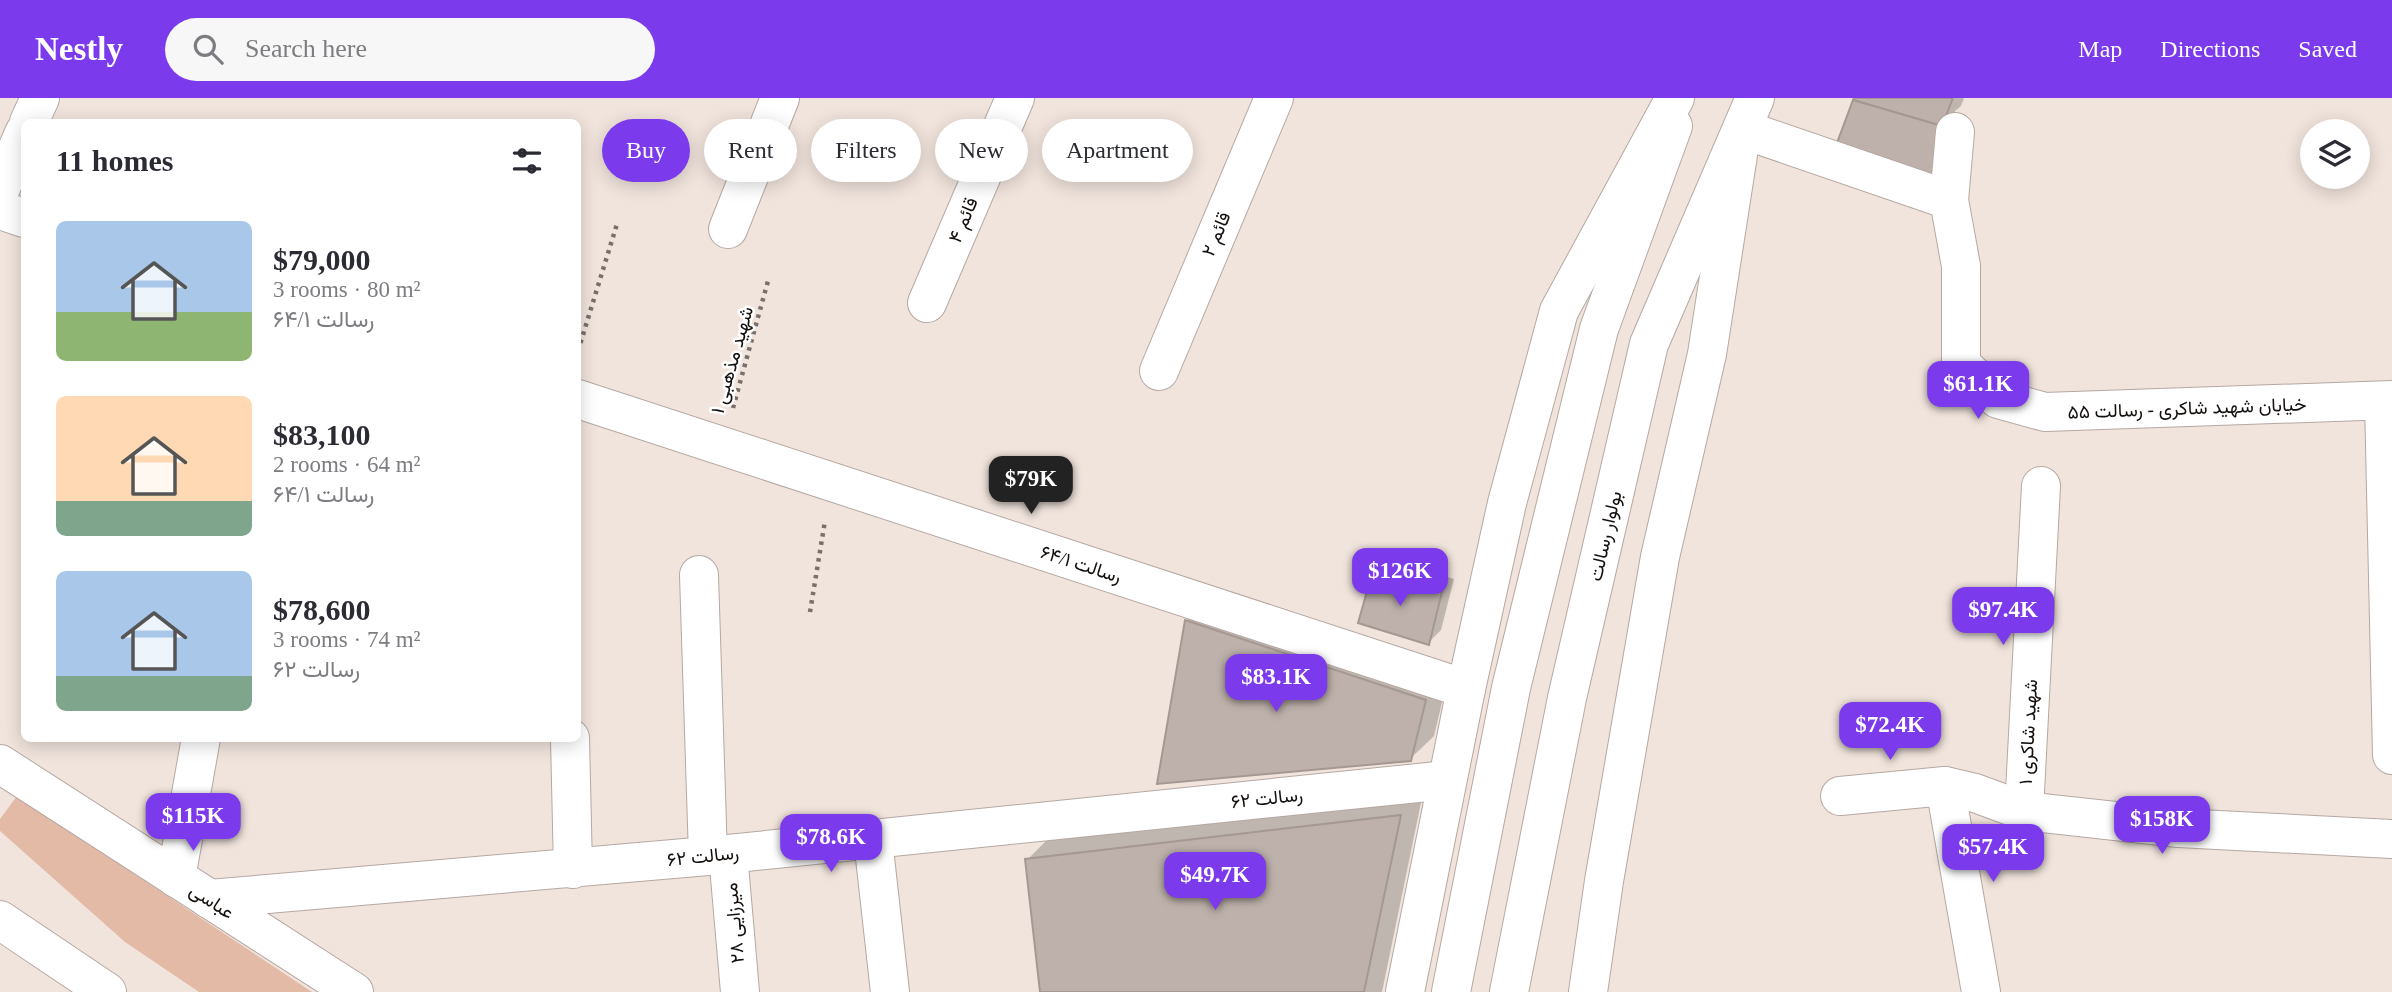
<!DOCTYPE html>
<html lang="en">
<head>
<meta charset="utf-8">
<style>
	:root { --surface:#fff; --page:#f7f7f7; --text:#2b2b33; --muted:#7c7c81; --accent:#7c3aed }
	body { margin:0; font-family:"Times New Roman",Vazirmatn,serif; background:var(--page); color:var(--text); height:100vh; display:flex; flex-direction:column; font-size:26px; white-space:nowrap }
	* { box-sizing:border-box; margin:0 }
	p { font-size:23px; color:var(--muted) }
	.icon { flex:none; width:38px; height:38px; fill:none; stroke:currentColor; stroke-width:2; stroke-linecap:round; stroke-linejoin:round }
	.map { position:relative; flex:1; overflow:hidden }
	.details { position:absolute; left:21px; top:21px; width:560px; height:623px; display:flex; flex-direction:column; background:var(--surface); border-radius:10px; box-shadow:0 4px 18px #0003 }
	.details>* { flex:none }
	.banner { position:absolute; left:602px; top:21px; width:665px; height:63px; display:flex; gap:14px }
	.tools { position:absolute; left:2300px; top:21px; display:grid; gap:14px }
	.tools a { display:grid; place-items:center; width:70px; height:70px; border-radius:50%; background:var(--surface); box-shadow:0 4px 18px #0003; font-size:35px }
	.price { position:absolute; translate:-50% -60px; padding:0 16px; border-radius:14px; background:var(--accent); color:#fff; font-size:23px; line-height:46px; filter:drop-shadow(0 2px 4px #0008) }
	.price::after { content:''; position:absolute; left:50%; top:42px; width:21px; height:16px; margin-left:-10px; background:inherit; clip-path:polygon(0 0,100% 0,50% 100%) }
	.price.selected { background:#222; color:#fff }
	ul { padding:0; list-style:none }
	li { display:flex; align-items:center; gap:21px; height:175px; padding:0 35px }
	li span { display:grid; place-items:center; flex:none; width:196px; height:140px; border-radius:10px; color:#555 }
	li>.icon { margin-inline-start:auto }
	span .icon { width:84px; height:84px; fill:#fffc; stroke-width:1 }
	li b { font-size:30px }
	h2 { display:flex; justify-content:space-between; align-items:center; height:84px; padding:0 35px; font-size:30px }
	.tag { padding:0 24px; border-radius:32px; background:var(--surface); box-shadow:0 4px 18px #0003; font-size:24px; line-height:63px }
	.tag.selected { background:var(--accent); color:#fff }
	header { display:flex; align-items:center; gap:42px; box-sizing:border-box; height:98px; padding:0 35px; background:var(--accent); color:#fff }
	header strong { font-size:33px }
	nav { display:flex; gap:38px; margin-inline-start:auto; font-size:24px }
	.search { width:490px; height:63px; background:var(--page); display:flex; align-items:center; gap:18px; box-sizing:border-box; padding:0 24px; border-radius:38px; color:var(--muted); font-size:26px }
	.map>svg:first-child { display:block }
</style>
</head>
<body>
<header>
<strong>Nestly</strong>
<div class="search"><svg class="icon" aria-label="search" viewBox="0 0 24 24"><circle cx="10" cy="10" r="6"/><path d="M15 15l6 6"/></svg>Search here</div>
<nav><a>Map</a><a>Directions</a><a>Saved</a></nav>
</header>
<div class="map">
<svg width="2392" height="894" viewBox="0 0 2392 894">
	<rect width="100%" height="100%" fill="#f1e4dd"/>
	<!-- green -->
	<polygon fill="#e3baa6" points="17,698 312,894 199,894 125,844 0,733 0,721"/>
	<!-- shadow -->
	<g fill="#0003">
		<polygon points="1856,0 1964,0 1961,8 1955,13 1950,67"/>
		<polygon points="1387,460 1454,481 1441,532 1428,545 1374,473"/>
		<polygon points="1210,499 1448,579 1434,638 1410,661 1159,684 1187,522"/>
		<polygon points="1423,695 1382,894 1042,894 1027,762 1050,739"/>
	</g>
	<!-- building -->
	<g fill="#beb1ab" stroke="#a59892" stroke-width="2">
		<polygon points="1854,0 1953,0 1942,28 1853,2"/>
		<polygon points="1853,2 1942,28 1937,82 1837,45"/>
		<polygon points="1373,472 1442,494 1429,547 1358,525"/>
		<polygon points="1185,522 1426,602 1411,663 1157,686"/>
		<polygon points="1401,717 1364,894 1040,894 1025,761"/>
	</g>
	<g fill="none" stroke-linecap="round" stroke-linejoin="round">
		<!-- minor casing -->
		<g stroke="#b5a8a2" stroke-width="40">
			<g id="minor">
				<polyline points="29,24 40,0"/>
				<polyline points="1742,31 1949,102 1961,168 1961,266 1998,301 2045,314 2392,302"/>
				<polyline points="0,92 24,35"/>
				<polyline points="1949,102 1955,34"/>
				<polyline points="0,112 24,120"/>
				<polyline points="728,131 780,0"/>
				<polyline points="927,205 1015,0"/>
				<polyline points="1159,273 1274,0"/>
				<polyline points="578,301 1466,591"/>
				<polyline points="2384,303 2392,657"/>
				<polyline points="699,477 708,758"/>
				<polyline points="570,640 573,771"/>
				<polyline points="0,666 354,894"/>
				<polyline points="1945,688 1981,894"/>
				<polyline points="1840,698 1945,688 1975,695 2024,713 2179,730 2392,741"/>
				<polyline points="2024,713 2041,388"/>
				<polyline points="873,742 890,894"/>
				<polyline points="728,756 740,894"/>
				<polyline points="176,780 201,640"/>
				<polyline points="209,801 708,758 1447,682"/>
			</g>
		</g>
		<!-- major casing -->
		<g stroke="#b5a8a2" stroke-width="40">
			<g id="major">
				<polyline points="1451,894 1511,590 1599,231 1673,28"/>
				<polyline points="1509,894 1567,600 1649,246 1755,0"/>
			</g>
		</g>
		<!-- highway casing -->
		<g stroke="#b5a8a2" stroke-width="40">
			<g id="highway">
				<polyline points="0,822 107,894"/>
				<polyline points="1405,894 1466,591 1507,405 1559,213 1675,0"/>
				<polyline points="1588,894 1604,783 1660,459 1707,256 1742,31"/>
			</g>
		</g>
		<!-- path -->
		<g stroke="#78706c" stroke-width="4.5" stroke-dasharray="3.5 5" stroke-linecap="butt">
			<polyline points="578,253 617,126"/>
			<polyline points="733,310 768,183"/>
			<polyline points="810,514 825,423"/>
		</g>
		<!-- minor -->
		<use href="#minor" stroke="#fff" stroke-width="38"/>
		<!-- major -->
		<use href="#major" stroke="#fff" stroke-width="38"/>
		<!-- highway -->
		<use href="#highway" stroke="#fff" stroke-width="38"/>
	</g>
	<g text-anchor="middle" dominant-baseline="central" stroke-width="5" stroke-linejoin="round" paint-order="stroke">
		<!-- street labels -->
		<g font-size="19" fill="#130f0d" stroke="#fff">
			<text transform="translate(963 122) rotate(-67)">قائم ۴</text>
			<text transform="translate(1216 136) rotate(-67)">قائم ۲</text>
			<text transform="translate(732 262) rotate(-74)">شهید مذهبی ۱</text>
			<text transform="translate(2187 310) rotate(-2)">خیابان شهید شاکری - رسالت ۵۵</text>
			<text transform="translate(1605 438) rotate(-77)">بولوار رسالت</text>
			<text transform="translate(1081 466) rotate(18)">رسالت ۶۴/۱</text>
			<text transform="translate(2028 634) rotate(-87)">شهید شاکری ۱</text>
			<text transform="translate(1267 700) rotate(-6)">رسالت ۶۲</text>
			<text transform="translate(703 758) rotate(-6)">رسالت ۶۲</text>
			<text transform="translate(212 803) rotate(33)">عباسی</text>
			<text transform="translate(734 825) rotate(-95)">میرزایی ۲۸</text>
		</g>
	</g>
</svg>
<div class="tools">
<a><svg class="icon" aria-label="layers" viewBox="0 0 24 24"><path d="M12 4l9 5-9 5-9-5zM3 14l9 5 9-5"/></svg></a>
</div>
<b class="price" style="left:1978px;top:323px">$61.1K</b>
<b class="price selected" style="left:1031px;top:418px">$79K</b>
<b class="price" style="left:1400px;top:510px">$126K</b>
<b class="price" style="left:2003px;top:549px">$97.4K</b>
<b class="price" style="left:1276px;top:616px">$83.1K</b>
<b class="price" style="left:1890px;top:664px">$72.4K</b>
<b class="price" style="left:193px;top:755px">$115K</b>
<b class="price" style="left:2162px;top:758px">$158K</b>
<b class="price" style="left:831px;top:776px">$78.6K</b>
<b class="price" style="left:1993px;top:786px">$57.4K</b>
<b class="price" style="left:1215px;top:814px">$49.7K</b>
<div class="banner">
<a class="tag selected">Buy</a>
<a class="tag">Rent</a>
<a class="tag">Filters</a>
<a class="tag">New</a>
<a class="tag">Apartment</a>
</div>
<section class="details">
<h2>11 homes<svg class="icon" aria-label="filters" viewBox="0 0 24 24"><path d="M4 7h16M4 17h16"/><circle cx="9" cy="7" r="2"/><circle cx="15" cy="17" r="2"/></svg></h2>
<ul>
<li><span style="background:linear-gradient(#a9c7e8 65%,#8fb573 0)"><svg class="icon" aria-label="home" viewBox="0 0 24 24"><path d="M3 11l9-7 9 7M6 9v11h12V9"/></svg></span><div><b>$79,000</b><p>3 rooms · 80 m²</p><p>رسالت ۶۴/۱</p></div></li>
<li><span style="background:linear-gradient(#ffd9b3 75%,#7fa58c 0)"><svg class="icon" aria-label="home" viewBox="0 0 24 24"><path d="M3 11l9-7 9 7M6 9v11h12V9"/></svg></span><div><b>$83,100</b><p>2 rooms · 64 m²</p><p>رسالت ۶۴/۱</p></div></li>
<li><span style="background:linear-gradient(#a9c7e8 75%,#7fa58c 0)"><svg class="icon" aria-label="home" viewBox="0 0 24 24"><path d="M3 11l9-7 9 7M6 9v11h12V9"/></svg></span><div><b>$78,600</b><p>3 rooms · 74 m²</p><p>رسالت ۶۲</p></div></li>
</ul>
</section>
</div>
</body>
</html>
